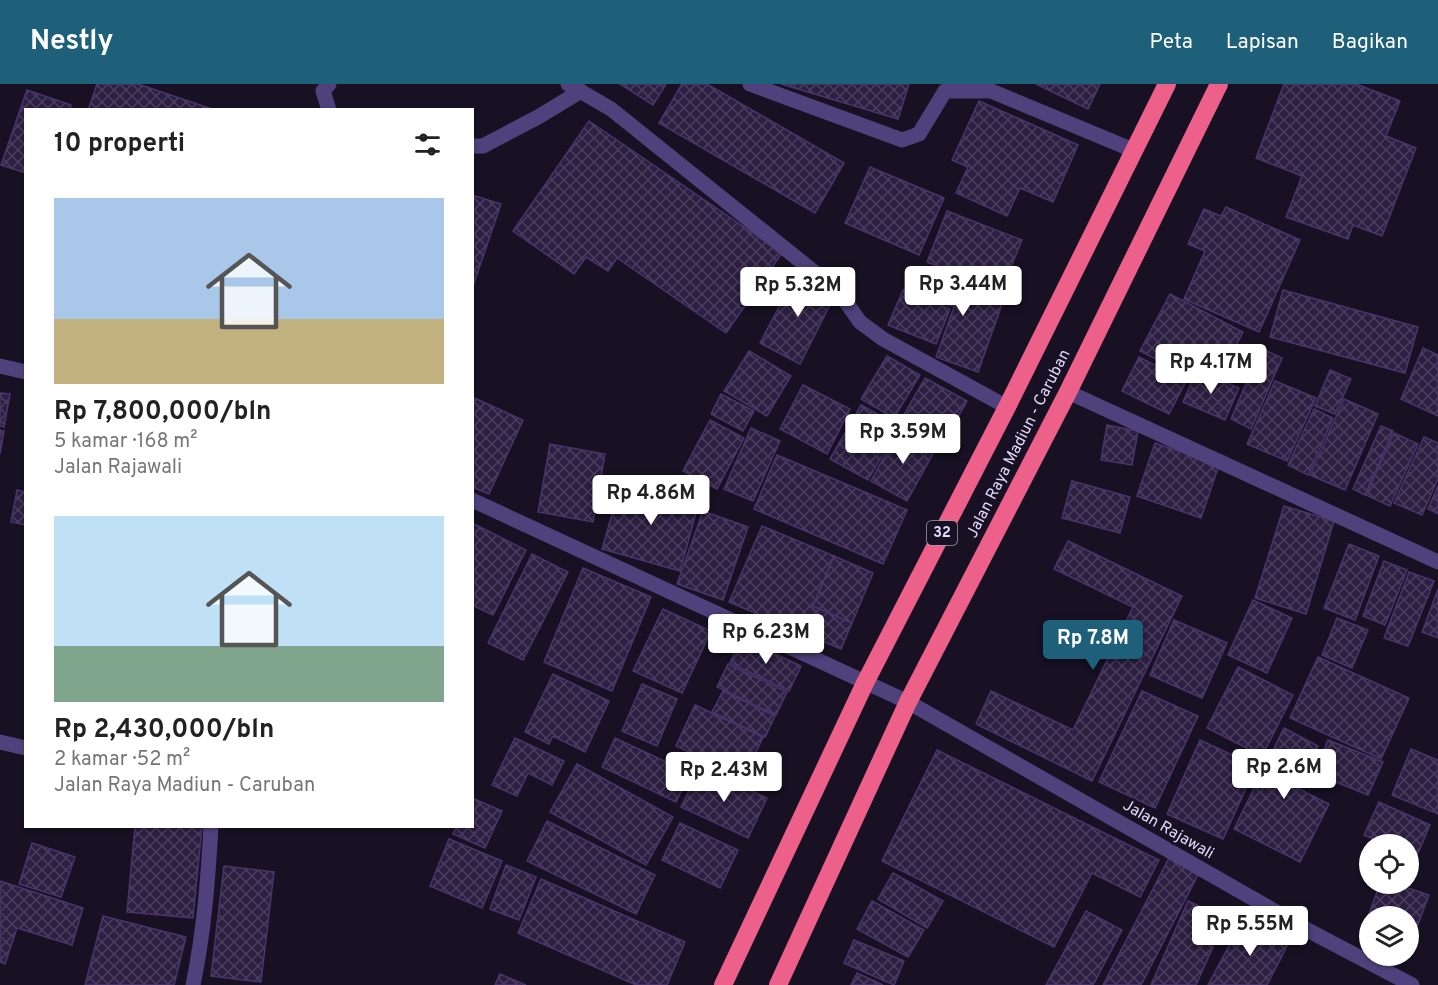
<!DOCTYPE html>
<html lang="id">
<head>
<meta charset="utf-8">
<style>
	:root { --surface:#fff; --page:#f6f6f6; --text:#222; --muted:#767676; --accent:#1e5f79 }
	body { margin:0; font-family:Overpass,sans-serif; background:var(--page); color:var(--text); height:100vh; display:flex; flex-direction:column; font-size:22px; white-space:nowrap }
	* { box-sizing:border-box; margin:0 }
	p { font-size:20px; color:var(--muted) }
	.icon { flex:none; width:33px; height:33px; fill:none; stroke:currentColor; stroke-width:2; stroke-linecap:round; stroke-linejoin:round }
	.map { position:relative; flex:1; overflow:hidden }
	.drawer { position:absolute; left:24px; top:24px; width:450px; height:720px; display:flex; flex-direction:column; background:var(--surface); border-radius:0px; box-shadow:0 2px 4px #0004 }
	.drawer>* { flex:none }
	.tools { position:absolute; left:1359px; top:750px; display:grid; gap:12px }
	.tools a { display:grid; place-items:center; width:60px; height:60px; border-radius:50%; background:var(--surface); box-shadow:0 2px 4px #0004; font-size:30px }
	.price { position:absolute; translate:-50% -51px; padding:0 14px; border-radius:6px; background:#fff; color:#222; font-size:20px; line-height:39px; filter:drop-shadow(0 2px 3px #0008) }
	.price::after { content:''; position:absolute; left:50%; top:36px; width:18px; height:14px; margin-left:-9px; background:inherit; clip-path:polygon(0 0,100% 0,50% 100%) }
	.price.current { background:var(--accent); color:#fff }
	ul { padding:0; list-style:none }
	li { display:grid; align-content:center; gap:12px; height:318px; padding:0 30px }
	li span { display:grid; place-items:center; height:186px; border-radius:0px; color:#555 }
	li>.icon { margin-inline-start:auto }
	span .icon { width:108px; height:108px; fill:#fffc; stroke-width:1 }
	li b { font-size:26px }
	h2 { display:flex; justify-content:space-between; align-items:center; height:72px; padding:0 30px; font-size:26px }
	header { display:flex; align-items:center; gap:36px; box-sizing:border-box; height:84px; padding:0 30px; background:var(--accent); color:#fff }
	header strong { font-size:28px }
	nav { display:flex; gap:33px; margin-inline-start:auto; font-size:21px }
	.map>svg:first-child { display:block }
</style>
</head>
<body>
<header>
<strong>Nestly</strong>
<nav><a>Peta</a><a>Lapisan</a><a>Bagikan</a></nav>
</header>
<div class="map">
<svg width="1438" height="901" viewBox="0 0 1438 901">
	<defs>
		<pattern id="building-cross-hatch" width="8" height="8" patternUnits="userSpaceOnUse" patternTransform="scale(1.5)"><rect width="8" height="8" fill="#2d1f42"/><path d="M0 0l8 8M0 8l8-8" fill="none" stroke="#4b3f5e"/></pattern>
	</defs>
	<rect width="100%" height="100%" fill="#171123"/>
	<!-- building -->
	<g fill="url(#building-cross-hatch)" stroke="#49346b" stroke-width="1.5">
		<polygon points="97,0 138,0 215,26 88,26"/>
		<polygon points="620,0 666,0 653,21"/>
		<polygon points="682,0 707,0 844,79 815,129 659,39"/>
		<polygon points="781,0 909,0 898,35"/>
		<polygon points="1036,0 1100,0 1088,25"/>
		<polygon points="1284,0 1356,0 1400,17 1386,52 1416,64 1382,152 1353,141 1348,155 1286,133 1302,92 1256,74"/>
		<polygon points="27,6 71,21 70,26 26,26 26,89 1,81"/>
		<polygon points="979,17 1078,61 1053,118 1020,104 1007,132 956,109 968,83 952,76"/>
		<polygon points="589,37 782,169 726,249 617,174 608,187 586,173 574,190 513,147"/>
		<polygon points="870,83 944,114 919,171 845,139"/>
		<polygon points="472,111 501,120 472,205"/>
		<polygon points="1226,123 1300,156 1259,248 1184,215 1205,167 1188,160 1204,125 1221,132"/>
		<polygon points="947,127 1022,156 1001,207 927,178"/>
		<polygon points="925,183 1005,212 978,288 936,273 954,223 916,209"/>
		<polygon points="797,189 836,209 800,280 760,259"/>
		<polygon points="903,206 950,225 936,260 888,241"/>
		<polygon points="1283,206 1418,243 1405,289 1270,253"/>
		<polygon points="1170,210 1243,248 1223,287 1199,275 1189,292 1140,267"/>
		<polygon points="1261,264 1282,274 1251,345 1231,335"/>
		<polygon points="1423,264 1438,271 1438,332 1401,315"/>
		<polygon points="749,267 791,292 767,332 724,307"/>
		<polygon points="887,272 920,291 894,334 861,315"/>
		<polygon points="1139,273 1186,297 1169,330 1122,307"/>
		<polygon points="1197,286 1239,304 1225,336 1183,318"/>
		<polygon points="1330,286 1351,295 1335,330 1315,322"/>
		<polygon points="925,294 967,317 944,358 902,334"/>
		<polygon points="1275,297 1316,314 1287,377 1247,360"/>
		<polygon points="803,301 850,325 827,370 780,345"/>
		<polygon points="0,309 10,310 4,343 0,342"/>
		<polygon points="721,310 754,327 743,347 711,330"/>
		<polygon points="472,313 523,336 489,410 472,403"/>
		<polygon points="1344,315 1378,330 1345,406 1310,391"/>
		<polygon points="861,321 899,342 868,396 830,375"/>
		<polygon points="1314,325 1333,334 1308,391 1288,381"/>
		<polygon points="710,336 744,354 717,405 683,387"/>
		<polygon points="1107,341 1138,347 1132,381 1101,376"/>
		<polygon points="1381,342 1393,347 1365,411 1353,405"/>
		<polygon points="751,344 780,357 753,417 724,405"/>
		<polygon points="899,345 936,364 907,417 871,397"/>
		<polygon points="0,346 4,347 0,370"/>
		<polygon points="1394,349 1418,360 1390,422 1366,411"/>
		<polygon points="1424,353 1438,359 1438,395 1422,431 1394,419"/>
		<polygon points="1155,359 1219,381 1201,434 1137,412"/>
		<polygon points="550,360 605,370 593,438 538,428"/>
		<polygon points="777,371 907,426 883,480 754,425"/>
		<polygon points="622,396 699,418 680,487 602,465"/>
		<polygon points="1072,397 1130,413 1120,449 1062,434"/>
		<polygon points="1438,402 1438,430 1428,425"/>
		<polygon points="17,406 26,408 26,441 11,438"/>
		<polygon points="1284,422 1334,437 1306,530 1255,514"/>
		<polygon points="703,427 748,443 723,516 677,500"/>
		<polygon points="472,439 526,466 493,531 472,521"/>
		<polygon points="762,442 834,472 813,522 852,539 841,565 729,518"/>
		<polygon points="1068,457 1182,512 1092,697 976,640 991,607 1073,646 1133,523 1054,485"/>
		<polygon points="1349,460 1379,472 1355,536 1324,524"/>
		<polygon points="532,470 568,488 523,576 488,559"/>
		<polygon points="834,472 873,489 852,539 813,522"/>
		<polygon points="1384,477 1407,486 1385,541 1363,532"/>
		<polygon points="583,484 651,513 612,607 544,578"/>
		<polygon points="1409,488 1434,497 1408,562 1384,554"/>
		<polygon points="1438,505 1438,554 1422,548"/>
		<polygon points="1253,516 1292,534 1267,589 1228,571"/>
		<polygon points="663,525 711,547 682,609 633,587"/>
		<polygon points="1337,534 1368,546 1352,584 1322,571"/>
		<polygon points="1174,536 1227,559 1202,614 1150,591"/>
		<polygon points="742,554 801,582 789,607 730,579"/>
		<polygon points="1318,573 1409,614 1381,675 1290,634"/>
		<polygon points="728,580 787,608 776,631 717,603"/>
		<polygon points="1238,583 1293,611 1262,672 1207,644"/>
		<polygon points="553,590 609,617 585,668 553,652 549,660 525,648"/>
		<polygon points="642,600 677,615 657,662 622,647"/>
		<polygon points="723,607 775,632 765,653 712,628"/>
		<polygon points="1142,607 1198,632 1155,724 1099,698"/>
		<polygon points="695,621 763,653 744,694 676,662"/>
		<polygon points="1284,644 1318,662 1297,704 1329,720 1300,778 1234,745"/>
		<polygon points="515,654 564,677 552,701 528,689 517,712 492,701"/>
		<polygon points="615,654 690,689 676,718 602,683"/>
		<polygon points="1200,656 1256,682 1223,755 1167,730"/>
		<polygon points="1328,656 1383,678 1368,711 1314,689"/>
		<polygon points="1411,665 1438,676 1438,730 1392,711"/>
		<polygon points="937,666 1159,776 1140,813 1092,789 1054,863 882,777"/>
		<polygon points="577,680 673,733 646,781 550,728"/>
		<polygon points="701,683 767,714 748,754 681,723"/>
		<polygon points="472,714 502,727 485,764 453,750 457,742 472,742"/>
		<polygon points="1379,718 1430,741 1416,774 1408,770 1408,760 1386,760 1364,751"/>
		<polygon points="547,737 655,791 636,830 527,777"/>
		<polygon points="680,739 738,766 720,804 662,776"/>
		<polygon points="135,742 202,742 193,834 127,828"/>
		<polygon points="449,755 502,777 482,824 430,802"/>
		<polygon points="32,759 75,773 61,813 19,800"/>
		<polygon points="1169,774 1199,789 1141,901 1103,901"/>
		<polygon points="506,781 536,793 519,836 490,825"/>
		<polygon points="224,782 274,788 261,898 211,892"/>
		<polygon points="893,789 943,817 927,844 878,815"/>
		<polygon points="541,795 685,858 667,901 636,901 518,849"/>
		<polygon points="0,797 83,824 72,861 17,844 5,880 0,878"/>
		<polygon points="1380,800 1396,800 1429,811 1411,859 1408,858 1408,832 1370,832 1370,844 1364,843"/>
		<polygon points="872,817 924,846 908,873 857,845"/>
		<polygon points="1188,817 1226,834 1196,901 1151,901"/>
		<polygon points="1086,827 1122,846 1093,901 1046,901"/>
		<polygon points="103,832 186,853 174,901 85,901"/>
		<polygon points="1244,834 1289,858 1267,901 1208,901"/>
		<polygon points="854,856 904,877 894,901 844,879"/>
		<polygon points="857,889 883,901 851,901"/>
		<polygon points="500,890 526,901 495,901"/>
	</g>
	<g fill="none" stroke-linecap="round" stroke-linejoin="round">
		<!-- minor -->
		<g stroke="#4f417c" stroke-width="15">
			<polyline points="329,0 323,7 329,26"/>
			<polyline points="568,0 611,25 839,208 860,238 883,255 1007,323"/>
			<polyline points="750,0 902,56 919,50 945,7 991,7 1133,66"/>
			<polyline points="472,62 483,62 538,33 581,7"/>
			<polyline points="0,282 26,288"/>
			<polyline points="1068,308 1438,478"/>
			<polyline points="472,416 908,618 1315,850 1412,901"/>
			<polyline points="0,658 26,664"/>
			<path d="M 193,901 C 204,848 208,796 211,742"/>
		</g>
		<!-- highway -->
		<g stroke="#ed6089" stroke-width="18">
			<polyline points="723,901 865,599 1007,323 1167,0"/>
			<polyline points="778,901 908,618 1068,308 1219,0"/>
		</g>
	</g>
	<g text-anchor="middle" dominant-baseline="central" stroke-width="6" stroke-linejoin="round" paint-order="stroke">
		<!-- shield labels -->
		<rect fill="#171123" stroke="#a59cba" stroke-width="1.5" x="927" y="437" width="30" height="24" rx="4.5"/>
		<g font-size="15" font-weight="bold" fill="#e2d7fa">
			<text x="942" y="449">32</text>
		</g>
		<!-- street labels -->
		<g font-size="16" fill="#e2d7fa" stroke="#171123">
			<text transform="translate(1019 360) rotate(-63)">Jalan Raya Madiun - Caruban</text>
			<text transform="translate(1168 746) rotate(30)">Jalan Rajawali</text>
		</g>
	</g>
</svg>
<div class="tools">
<a><svg class="icon" aria-label="locate" viewBox="0 0 24 24"><circle cx="12" cy="12" r="6"/><path d="M12 2v4M12 18v4M2 12h4M18 12h4"/></svg></a>
<a><svg class="icon" aria-label="layers" viewBox="0 0 24 24"><path d="M12 4l9 5-9 5-9-5zM3 14l9 5 9-5"/></svg></a>
</div>
<b class="price" style="left:963px;top:233px">Rp 3.44M</b>
<b class="price" style="left:798px;top:234px">Rp 5.32M</b>
<b class="price" style="left:1211px;top:311px">Rp 4.17M</b>
<b class="price" style="left:903px;top:381px">Rp 3.59M</b>
<b class="price" style="left:651px;top:442px">Rp 4.86M</b>
<b class="price" style="left:766px;top:581px">Rp 6.23M</b>
<b class="price current" style="left:1093px;top:587px">Rp 7.8M</b>
<b class="price" style="left:1284px;top:716px">Rp 2.6M</b>
<b class="price" style="left:724px;top:719px">Rp 2.43M</b>
<b class="price" style="left:1250px;top:873px">Rp 5.55M</b>
<section class="drawer">
<h2>10 properti<svg class="icon" aria-label="filters" viewBox="0 0 24 24"><path d="M4 7h16M4 17h16"/><circle cx="9" cy="7" r="2"/><circle cx="15" cy="17" r="2"/></svg></h2>
<ul>
<li><span style="background:linear-gradient(#a9c7e8 65%,#c2b280 0)"><svg class="icon" aria-label="home" viewBox="0 0 24 24"><path d="M3 11l9-7 9 7M6 9v11h12V9"/></svg></span><div><b>Rp 7,800,000/bln</b><p>5 kamar · 168 m²</p><p>Jalan Rajawali</p></div></li>
<li><span style="background:linear-gradient(#bfe0f5 70%,#7fa58c 0)"><svg class="icon" aria-label="home" viewBox="0 0 24 24"><path d="M3 11l9-7 9 7M6 9v11h12V9"/></svg></span><div><b>Rp 2,430,000/bln</b><p>2 kamar · 52 m²</p><p>Jalan Raya Madiun - Caruban</p></div></li>
</ul>
</section>
</div>
</body>
</html>
